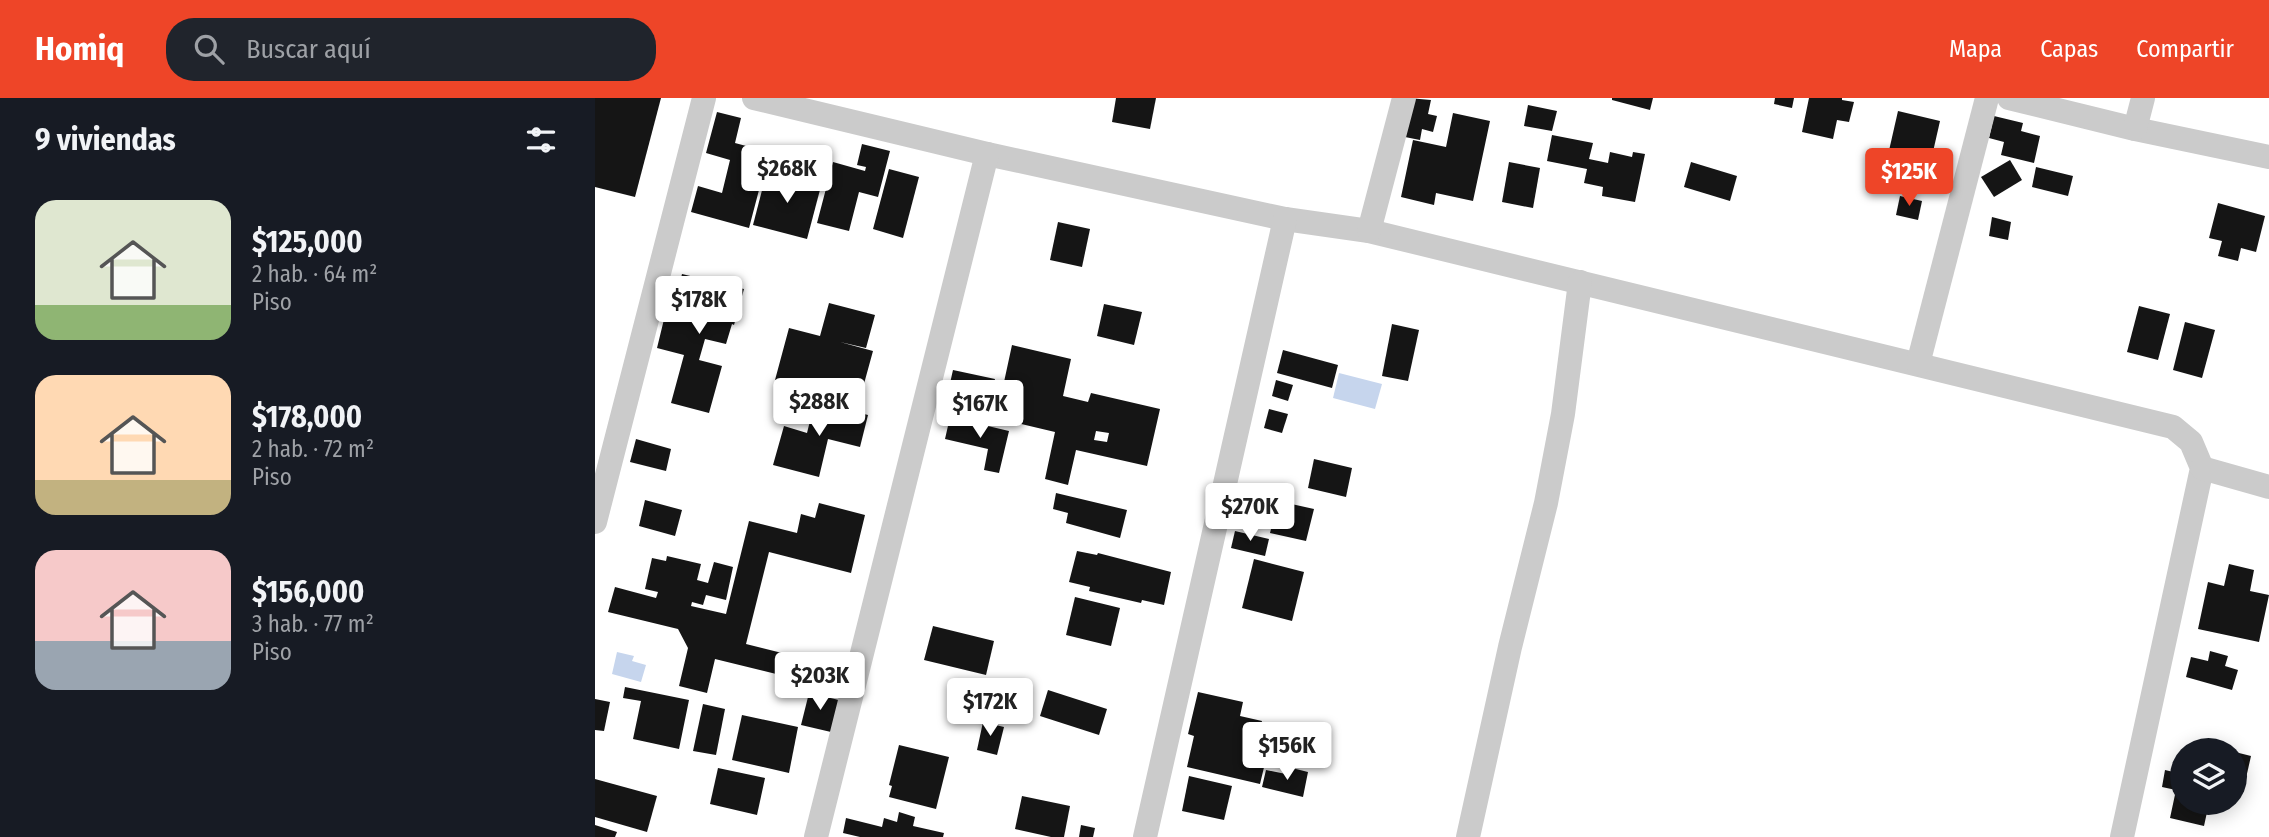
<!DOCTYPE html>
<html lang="es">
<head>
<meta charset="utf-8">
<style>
	:root { --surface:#171b24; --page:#20242c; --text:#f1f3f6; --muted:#9ea1a6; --accent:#ee4528 }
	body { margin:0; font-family:"Fira Sans Condensed",sans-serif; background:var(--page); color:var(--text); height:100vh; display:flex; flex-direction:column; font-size:26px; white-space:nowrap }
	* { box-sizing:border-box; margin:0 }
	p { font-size:23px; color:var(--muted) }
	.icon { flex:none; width:38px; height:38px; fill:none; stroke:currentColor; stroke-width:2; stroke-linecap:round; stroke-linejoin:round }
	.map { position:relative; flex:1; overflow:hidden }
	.panel { display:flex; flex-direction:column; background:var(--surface); width:595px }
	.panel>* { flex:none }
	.controls { position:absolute; left:1575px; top:640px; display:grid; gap:14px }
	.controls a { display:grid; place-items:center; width:77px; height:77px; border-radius:50%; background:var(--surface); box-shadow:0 4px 18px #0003; font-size:35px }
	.price { position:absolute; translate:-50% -60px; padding:0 16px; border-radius:7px; background:#fff; color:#222; font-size:23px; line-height:46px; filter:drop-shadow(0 2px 4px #0008) }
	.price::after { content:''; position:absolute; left:50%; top:42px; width:21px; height:16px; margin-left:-10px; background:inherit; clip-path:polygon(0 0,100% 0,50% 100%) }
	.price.current { background:var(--accent); color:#fff }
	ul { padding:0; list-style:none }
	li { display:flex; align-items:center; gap:21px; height:175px; padding:0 35px }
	li span { display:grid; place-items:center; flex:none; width:196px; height:140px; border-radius:21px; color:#555 }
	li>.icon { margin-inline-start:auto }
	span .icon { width:84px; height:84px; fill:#fffc; stroke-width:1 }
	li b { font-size:30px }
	h2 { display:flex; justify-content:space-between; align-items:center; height:84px; padding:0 35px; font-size:30px }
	header { display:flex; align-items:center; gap:42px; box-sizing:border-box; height:98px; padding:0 35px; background:var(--accent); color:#fff }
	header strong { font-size:33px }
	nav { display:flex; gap:38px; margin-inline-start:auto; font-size:24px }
	.search { width:490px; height:63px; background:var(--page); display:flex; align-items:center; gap:18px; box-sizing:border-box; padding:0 24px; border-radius:28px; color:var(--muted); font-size:26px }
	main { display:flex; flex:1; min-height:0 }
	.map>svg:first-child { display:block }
</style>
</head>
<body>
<header>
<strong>Homiq</strong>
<div class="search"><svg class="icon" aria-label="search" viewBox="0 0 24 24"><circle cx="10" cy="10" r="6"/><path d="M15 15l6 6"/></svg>Buscar aquí</div>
<nav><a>Mapa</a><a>Capas</a><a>Compartir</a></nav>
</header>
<main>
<section class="panel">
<h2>9 viviendas<svg class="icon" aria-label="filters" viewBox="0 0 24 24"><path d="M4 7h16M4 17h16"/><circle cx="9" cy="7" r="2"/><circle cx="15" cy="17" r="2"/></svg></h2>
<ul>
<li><span style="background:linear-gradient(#dfe7d0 75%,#8fb573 0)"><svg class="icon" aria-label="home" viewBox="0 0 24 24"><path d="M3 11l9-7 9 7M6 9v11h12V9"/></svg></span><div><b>$125,000</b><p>2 hab. · 64 m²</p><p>Piso</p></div></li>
<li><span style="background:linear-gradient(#ffd9b3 75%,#c2b280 0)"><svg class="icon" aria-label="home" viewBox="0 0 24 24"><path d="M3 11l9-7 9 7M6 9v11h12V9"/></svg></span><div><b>$178,000</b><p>2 hab. · 72 m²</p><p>Piso</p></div></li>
<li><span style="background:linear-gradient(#f6c9c9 65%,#9aa5b1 0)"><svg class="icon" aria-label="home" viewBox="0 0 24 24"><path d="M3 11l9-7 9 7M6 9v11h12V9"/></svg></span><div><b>$156,000</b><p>3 hab. · 77 m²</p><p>Piso</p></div></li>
</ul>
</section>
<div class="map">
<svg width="1674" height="739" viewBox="0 0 1674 739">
	<rect width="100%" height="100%" fill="#fff"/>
	<!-- water -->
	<g fill="#c6d5ed">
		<polygon points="744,275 787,286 780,311 738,300"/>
		<polygon points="22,554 39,558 37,563 51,567 46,584 17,576"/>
	</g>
	<!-- building -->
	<g fill="#151515" fill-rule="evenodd">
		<polygon points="0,0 66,0 40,99 0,89"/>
		<polygon points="521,0 561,0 555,31 517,24"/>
		<polygon points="813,0 836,2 833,16 842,18 838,34 827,31 825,42 805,38"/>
		<polygon points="1017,0 1058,0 1055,12 1017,2"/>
		<polygon points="1180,0 1199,0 1197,10 1179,6"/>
		<polygon points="1214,0 1247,0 1247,2 1259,4 1254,24 1242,22 1238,41 1207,34"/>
		<polygon points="933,7 962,13 957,33 929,28"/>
		<polygon points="1303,13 1345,23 1335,67 1293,57"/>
		<polygon points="122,14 146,20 140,45 174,54 154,130 96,114 103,88 127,95 135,62 111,55"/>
		<polygon points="858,15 895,23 878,103 841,95 839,107 806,99 818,42 851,49"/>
		<polygon points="1399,18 1428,25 1426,33 1445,38 1439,65 1406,57 1409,44 1394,40"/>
		<polygon points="957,37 998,45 994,61 1013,65 1015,54 1037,59 1038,54 1050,56 1040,104 1007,98 1008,89 989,85 992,71 952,63"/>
		<polygon points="267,46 295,53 283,99 264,94 254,133 222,125 238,64 270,73 271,69 262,67"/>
		<polygon points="1415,62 1427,82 1399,99 1386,79"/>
		<polygon points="914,64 945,70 938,110 907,104"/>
		<polygon points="1096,64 1142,78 1135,103 1089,89"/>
		<polygon points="1441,69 1478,78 1473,98 1437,89"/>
		<polygon points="294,71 324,79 308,140 278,131"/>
		<polygon points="172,73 226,88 212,141 158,127"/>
		<polygon points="1305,98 1327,103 1323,122 1301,117"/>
		<polygon points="1623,105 1670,118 1661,154 1646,150 1643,163 1623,158 1627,143 1614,140"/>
		<polygon points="1397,119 1416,124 1413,142 1394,138"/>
		<polygon points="463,124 495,131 487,169 455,162"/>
		<polygon points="87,176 149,191 139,227 137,226 131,246 110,241 104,262 127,268 114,315 76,305 89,257 62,250 72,209 78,211"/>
		<polygon points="234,205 280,217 271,250 245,244 278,253 264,304 180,282 194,230 225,238"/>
		<polygon points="509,206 547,214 539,247 502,238"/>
		<polygon points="1544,208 1575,216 1563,262 1532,254"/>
		<polygon points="1590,224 1620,232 1607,280 1578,272"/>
		<polygon points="797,226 824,232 813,283 787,278"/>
		<path d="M 417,247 L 476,261 L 468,298 L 493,304 L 496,295 L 565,311 L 552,368 L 481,352 L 473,387 L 450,381 L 460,334 L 409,322 L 417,286 L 409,284 ZM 501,333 L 514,335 L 512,344 L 499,342 Z"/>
		<polygon points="688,252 743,267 737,290 682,275"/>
		<polygon points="358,272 400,281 395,303 353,294"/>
		<polygon points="681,282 698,287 693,303 677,298"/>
		<polygon points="220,303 273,317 265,349 233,341 224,379 178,367 189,328 212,335"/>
		<polygon points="674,311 693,316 687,335 669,330"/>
		<polygon points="355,319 414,333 404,375 389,372 393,351 350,341"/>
		<polygon points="41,341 76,351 71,373 35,364"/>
		<polygon points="719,361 757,370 751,399 713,390"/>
		<polygon points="461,395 532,412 525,440 471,425 473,415 458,411"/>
		<polygon points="50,402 87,412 80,438 44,428"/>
		<polygon points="683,403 719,411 711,443 675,435"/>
		<polygon points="224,405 270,417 256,475 174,454 151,546 239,568 234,589 120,561 112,595 84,588 93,550 83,531 13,514 20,489 61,500 63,494 50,491 57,460 71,463 72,458 106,466 102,482 113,485 119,464 138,469 131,502 111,497 108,507 97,504 96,508 131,516 154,423 202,435 206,416 220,420"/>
		<polygon points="640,433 674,441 670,458 636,450"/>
		<polygon points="482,453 502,457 503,455 576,474 569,507 547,502 546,505 494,493 495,489 474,484"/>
		<polygon points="659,461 709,474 697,523 647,510"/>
		<polygon points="1634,466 1659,472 1655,493 1674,497 1664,544 1603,531 1613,484 1629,488"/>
		<polygon points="480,499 525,510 516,548 471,537"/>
		<polygon points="338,528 399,543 391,577 329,562"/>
		<polygon points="1615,553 1633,558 1630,568 1643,572 1637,592 1591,579 1596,559 1613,563"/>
		<polygon points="30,589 94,602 84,651 38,641 46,603 28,600"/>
		<polygon points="453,592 512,611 504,637 445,618"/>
		<polygon points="603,594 648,604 645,618 667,623 660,652 660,658 671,661 665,686 592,669 599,638 593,636"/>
		<polygon points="214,595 244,602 236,634 206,627"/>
		<polygon points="0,601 15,604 9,633 0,632"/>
		<polygon points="108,606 130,611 121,657 98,653"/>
		<polygon points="147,617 203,629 194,675 137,662"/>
		<polygon points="388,624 409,629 402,657 382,652"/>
		<polygon points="1603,646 1629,652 1629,653 1601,653"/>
		<polygon points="304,647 354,659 341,711 294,699 297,688 294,687"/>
		<polygon points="1640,654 1656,658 1649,689 1640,687"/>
		<polygon points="693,669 713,674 708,699 667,689 671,672 691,676"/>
		<polygon points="123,670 170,680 162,717 115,706"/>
		<polygon points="1570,672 1587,676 1587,705 1614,705 1609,728 1575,720 1581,692 1567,689"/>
		<polygon points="594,678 637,688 629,722 587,713"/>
		<polygon points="0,681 62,698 52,734 0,719"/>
		<polygon points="427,698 475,708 469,739 456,739 420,731"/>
		<polygon points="304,714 320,719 318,728 349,735 348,739 265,739 248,735 251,720 287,729 289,720 302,724"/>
		<polygon points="0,727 22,734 20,739 0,739"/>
		<polygon points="486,727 500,730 498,739 484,739"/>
	</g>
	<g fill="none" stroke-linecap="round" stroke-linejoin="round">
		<!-- minor -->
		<g stroke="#cbcbcb" stroke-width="24">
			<polyline points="159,0 392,56 690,121 774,133 1578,329 1596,344 1607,370 1527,739"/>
			<polyline points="1414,0 1540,31 1674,59"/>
			<polyline points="1540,31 1548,0"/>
			<polyline points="774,133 809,0"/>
			<polyline points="1323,266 1392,0"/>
			<polyline points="1607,370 1674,389"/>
			<polyline points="0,424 109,0"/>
			<polyline points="221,739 392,56"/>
			<polyline points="550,739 690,121"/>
			<polyline points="873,739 915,549 951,405 968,316 985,184"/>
		</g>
	</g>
</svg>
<div class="controls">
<a><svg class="icon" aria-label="layers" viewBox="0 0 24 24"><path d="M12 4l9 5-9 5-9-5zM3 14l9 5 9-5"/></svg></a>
</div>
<b class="price" style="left:192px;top:107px">$268K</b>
<b class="price current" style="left:1314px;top:110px">$125K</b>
<b class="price" style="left:104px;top:238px">$178K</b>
<b class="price" style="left:224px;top:340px">$288K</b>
<b class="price" style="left:385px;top:342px">$167K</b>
<b class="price" style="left:655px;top:445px">$270K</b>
<b class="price" style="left:225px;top:614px">$203K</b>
<b class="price" style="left:395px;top:640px">$172K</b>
<b class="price" style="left:692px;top:684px">$156K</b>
</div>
</main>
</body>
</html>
